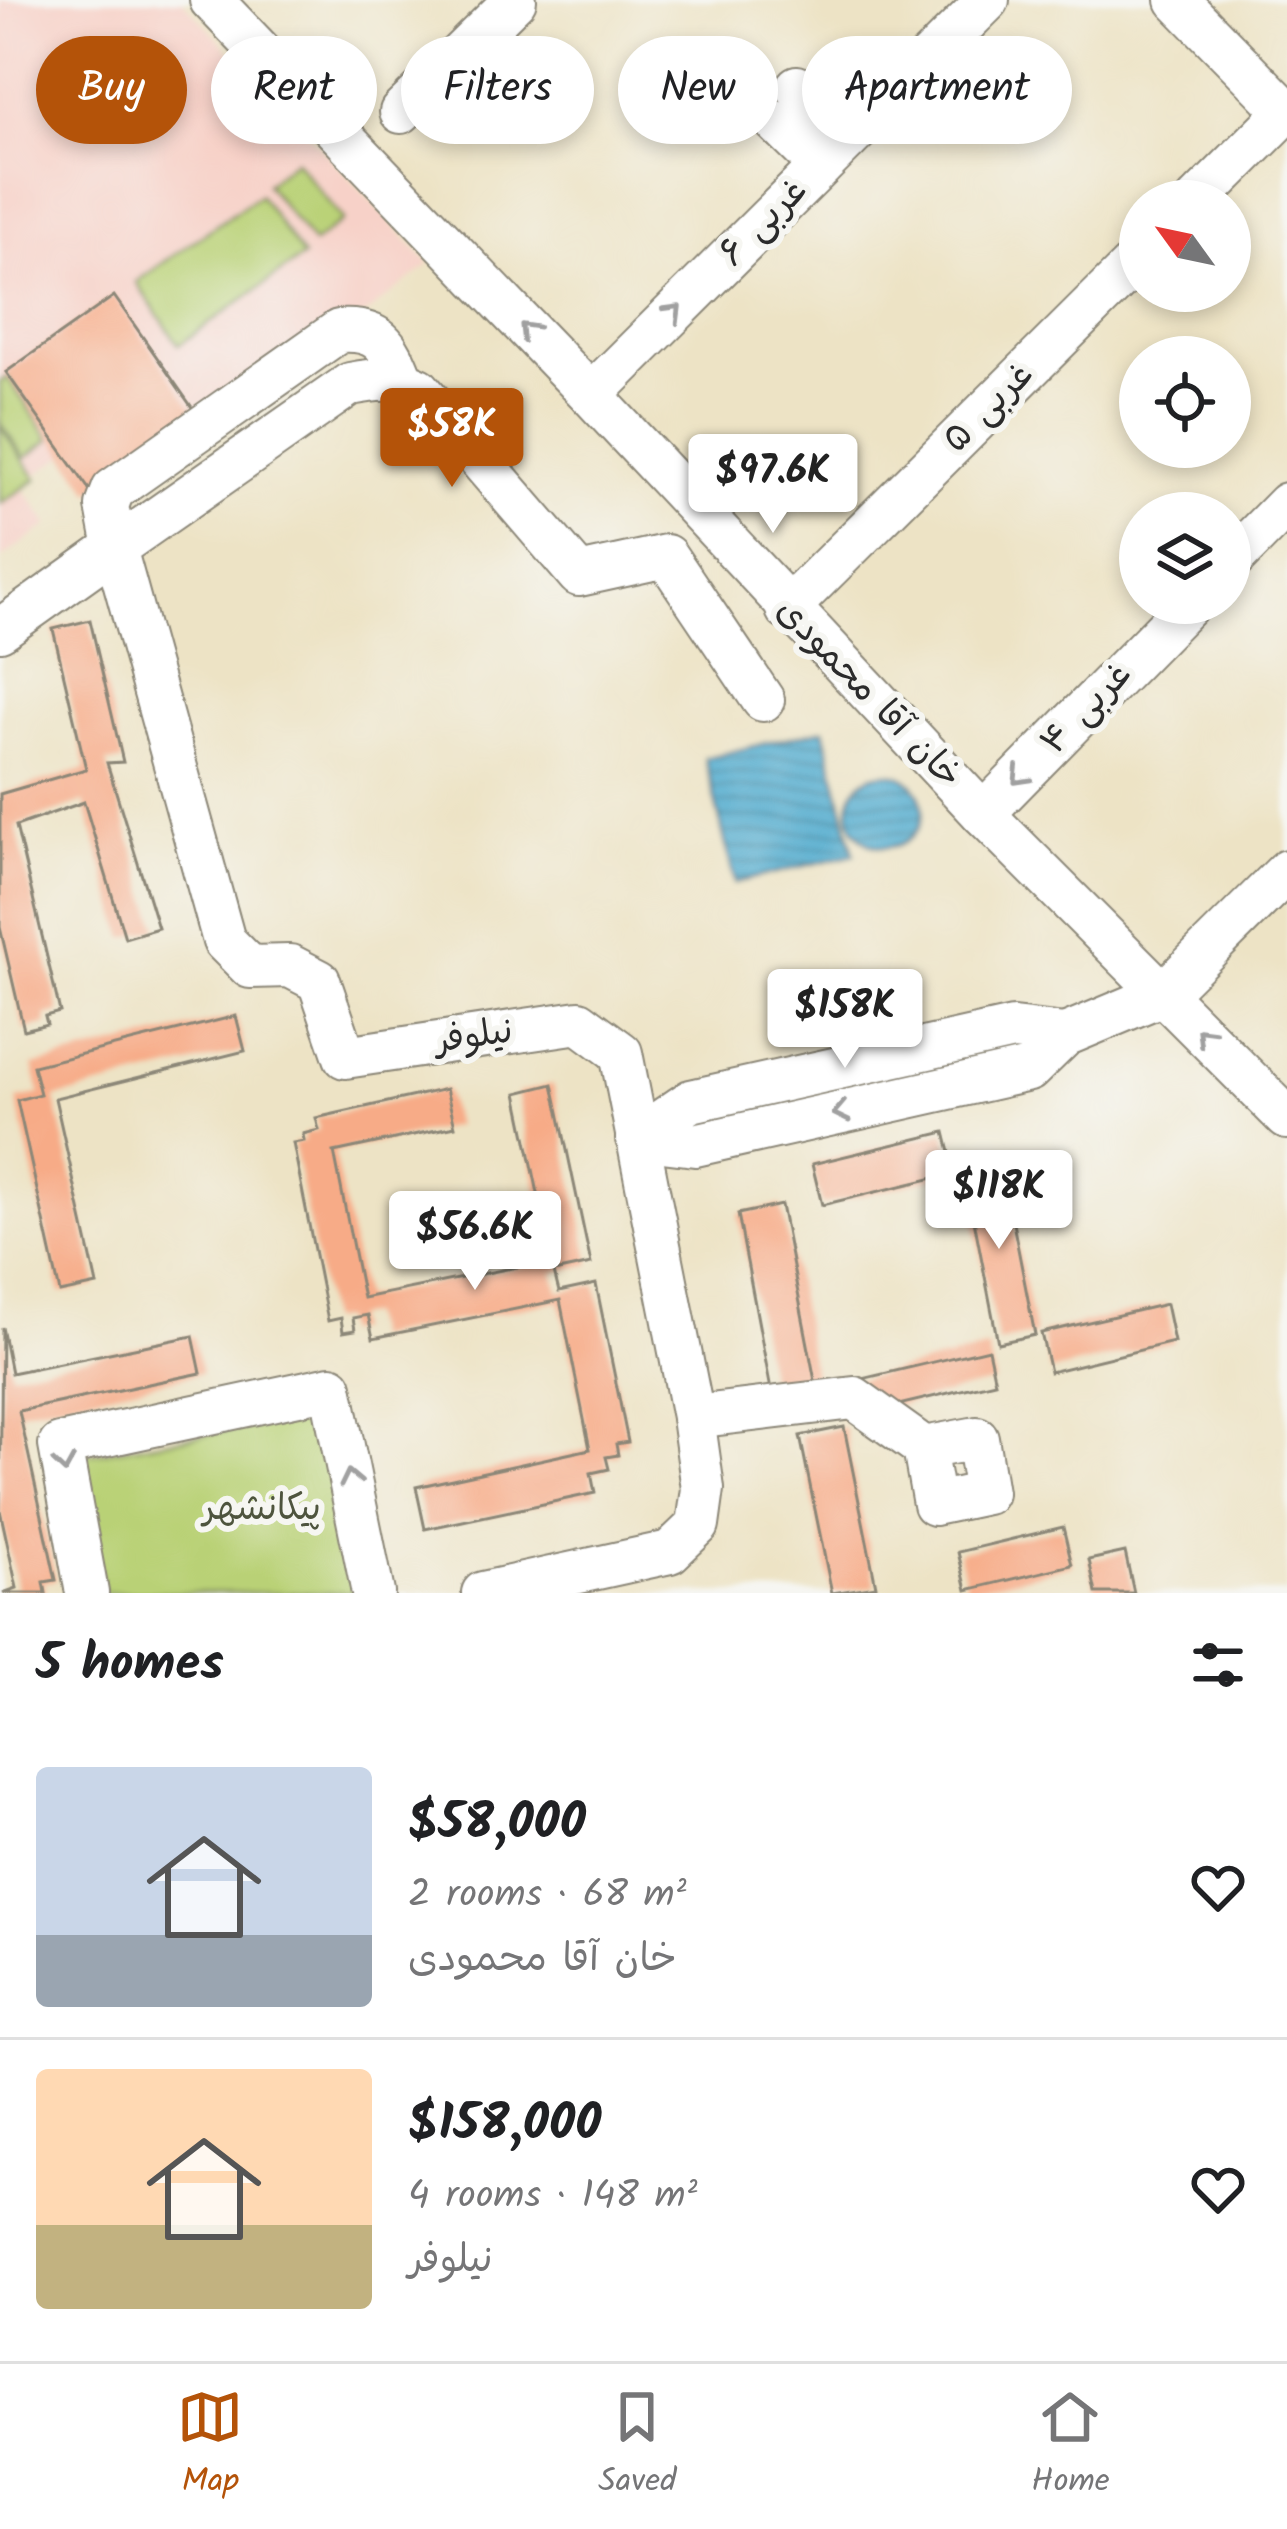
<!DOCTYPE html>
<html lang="en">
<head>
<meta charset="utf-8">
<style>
	:root { --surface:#fff; --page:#f2f2f2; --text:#202124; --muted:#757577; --line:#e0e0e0; --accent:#b45309 }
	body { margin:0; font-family:Kalam,"Playpen Sans Arabic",sans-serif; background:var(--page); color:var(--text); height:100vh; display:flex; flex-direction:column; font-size:45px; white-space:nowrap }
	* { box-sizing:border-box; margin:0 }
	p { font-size:39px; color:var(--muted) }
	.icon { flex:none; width:66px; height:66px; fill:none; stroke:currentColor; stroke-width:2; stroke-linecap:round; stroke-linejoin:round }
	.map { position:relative; height:1593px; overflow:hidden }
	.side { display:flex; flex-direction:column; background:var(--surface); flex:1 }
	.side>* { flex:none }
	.top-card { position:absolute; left:36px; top:36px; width:1215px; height:108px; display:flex; gap:24px }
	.needle { width:78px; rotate:303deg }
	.controls { position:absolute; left:1119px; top:180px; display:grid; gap:24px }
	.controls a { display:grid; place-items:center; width:132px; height:132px; border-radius:50%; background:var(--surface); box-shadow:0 6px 18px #0003; font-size:60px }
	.price { position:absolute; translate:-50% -102px; padding:0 27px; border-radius:12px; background:#fff; color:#222; font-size:39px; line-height:78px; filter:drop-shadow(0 3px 6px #0008) }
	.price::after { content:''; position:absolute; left:50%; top:72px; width:36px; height:27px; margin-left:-18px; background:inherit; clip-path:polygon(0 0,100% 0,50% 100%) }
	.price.selected { background:var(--accent); color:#fff }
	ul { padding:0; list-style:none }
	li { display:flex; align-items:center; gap:36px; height:300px; padding:0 36px }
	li+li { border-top:3px solid var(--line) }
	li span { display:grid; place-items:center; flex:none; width:336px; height:240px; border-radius:12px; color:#555 }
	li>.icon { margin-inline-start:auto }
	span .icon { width:144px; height:144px; fill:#fffc; stroke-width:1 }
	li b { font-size:51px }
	h2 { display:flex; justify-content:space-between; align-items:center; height:144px; padding:0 36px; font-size:51px }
	.chip { padding:0 42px; border-radius:54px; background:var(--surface); box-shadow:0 6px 18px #0003; font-size:42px; line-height:108px }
	.chip.selected { background:var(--accent); color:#fff }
	.tab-bar { display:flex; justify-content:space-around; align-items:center; height:168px; border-top:3px solid var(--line); background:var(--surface); font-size:33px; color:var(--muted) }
	.tab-bar a { display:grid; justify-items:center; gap:6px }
	.tab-bar .selected { color:var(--accent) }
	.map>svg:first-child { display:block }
</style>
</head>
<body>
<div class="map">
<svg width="1287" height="1593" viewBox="0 0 1287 1593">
	<defs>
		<pattern id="water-rules" width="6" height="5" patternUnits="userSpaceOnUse" patternTransform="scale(3)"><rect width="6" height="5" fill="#50aace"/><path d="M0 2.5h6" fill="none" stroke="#438ba7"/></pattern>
	</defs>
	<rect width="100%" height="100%" fill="#f6f6f2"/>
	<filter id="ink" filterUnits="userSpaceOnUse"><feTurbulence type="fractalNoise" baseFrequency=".00833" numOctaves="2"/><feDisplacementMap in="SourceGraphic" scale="24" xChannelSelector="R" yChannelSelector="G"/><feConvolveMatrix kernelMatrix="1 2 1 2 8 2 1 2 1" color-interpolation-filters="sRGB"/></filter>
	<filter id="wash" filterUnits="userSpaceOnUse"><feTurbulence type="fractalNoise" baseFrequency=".004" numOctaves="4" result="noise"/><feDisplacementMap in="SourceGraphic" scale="48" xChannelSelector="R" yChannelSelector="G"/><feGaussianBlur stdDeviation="2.7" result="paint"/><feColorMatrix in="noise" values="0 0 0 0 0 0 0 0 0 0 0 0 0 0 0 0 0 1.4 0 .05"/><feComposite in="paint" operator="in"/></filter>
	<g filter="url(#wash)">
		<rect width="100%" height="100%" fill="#ede3c5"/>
		<!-- built -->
		<polygon fill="#f7d1c8" points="0,0 182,0 430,264 354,323 198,416 113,296 7,372 65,455 21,485 49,525 0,559"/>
		<!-- park -->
		<g fill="#b9d176" stroke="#727e50" stroke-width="3">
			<polygon points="295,160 343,220 313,244 266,184"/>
			<polygon points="259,195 303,257 179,345 136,282"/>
			<polygon points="7,377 50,440 25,458 0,422 0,382"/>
			<polygon points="0,426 37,479 0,504"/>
			<polygon points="308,1417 319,1418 366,1593 103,1593 77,1456"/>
		</g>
		<!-- water -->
		<g fill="url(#water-rules)" stroke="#3e6a7c" stroke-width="3">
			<polygon points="824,729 854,854 735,883 705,758"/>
			<circle cx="886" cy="810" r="37"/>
		</g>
		<g id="blocks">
			<!-- building -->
			<g fill="#f7ab87">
				<polygon points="114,296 198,416 91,492 6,372"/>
				<polygon points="90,620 123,762 107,763 158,928 125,938 84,802 16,826 60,1012 45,1016 47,1024 24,1030 0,927 0,794 86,769 53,629"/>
				<polygon points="236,1016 245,1051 55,1098 97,1285 60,1293 17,1100 40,1094 33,1066"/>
				<polygon points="553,1084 591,1264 554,1272 559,1292 596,1284 628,1442 616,1444 618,1455 606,1457 609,1469 591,1473 595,1493 425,1529 416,1487 590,1449 560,1300 373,1338 368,1315 353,1318 355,1330 343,1332 341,1318 328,1321 293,1143 304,1141 303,1134 319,1130 316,1118 446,1089 455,1126 334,1152 363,1298 552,1260 517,1093"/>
				<polygon points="945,1132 955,1173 822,1205 812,1164"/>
				<polygon points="1001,1162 1035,1335 998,1343 964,1169"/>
				<polygon points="781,1205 816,1386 772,1395 738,1214"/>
				<polygon points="1166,1304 1174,1342 1050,1372 1041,1333"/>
				<polygon points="2,1327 11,1373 193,1336 201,1373 19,1411 56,1580 44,1582 46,1593 3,1593 17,1588 0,1510"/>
				<polygon points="988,1349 995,1382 840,1419 832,1386"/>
				<polygon points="844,1427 876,1586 832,1593 800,1436"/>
				<polygon points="1063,1527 1072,1565 967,1590 958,1552"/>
				<polygon points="1125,1552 1134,1593 1096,1593 1089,1560"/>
			</g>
		</g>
	</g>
	<g filter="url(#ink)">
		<use href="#blocks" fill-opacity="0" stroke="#8c8778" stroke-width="3"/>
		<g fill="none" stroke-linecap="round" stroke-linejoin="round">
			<!-- minor casing -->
			<g stroke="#8c8778" stroke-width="46">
				<g id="minor">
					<polyline points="211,0 591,395 983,814 1287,1118"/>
					<polyline points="1177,0 1287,112"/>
					<polyline points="797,87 846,141"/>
					<polyline points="401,112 515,0"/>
					<polyline points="775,121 821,166"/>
					<polyline points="1197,201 1287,111"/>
					<path d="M 402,380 C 388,344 379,328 339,331 L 113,490 L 107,506 L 115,548 L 350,384 C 377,379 394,376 419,389 L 579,575 L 666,556 L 763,700"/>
					<polyline points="591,395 988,0"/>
					<polyline points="1230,562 1287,504"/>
					<polyline points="787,609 1140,258"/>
					<polyline points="0,630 115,548 224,941 250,967 290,966 319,981 345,1057 579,1022 621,1053 693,1417 703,1489 698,1525 670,1552 483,1593"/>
					<polyline points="983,814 1190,603"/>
					<polyline points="637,1138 695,1145 1029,1070 1065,1035 1163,994 1287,871"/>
					<polyline points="637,1138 691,1101 1013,1029 1065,1035"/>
					<polyline points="693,1417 854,1398 924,1448 934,1504 986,1493 977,1438 924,1448"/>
					<polyline points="87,1593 60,1445 331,1387 373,1593"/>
				</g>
			</g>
			<!-- minor -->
			<use href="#minor" stroke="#fff" stroke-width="42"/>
		</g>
		<!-- one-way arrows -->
		<defs><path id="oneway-chevron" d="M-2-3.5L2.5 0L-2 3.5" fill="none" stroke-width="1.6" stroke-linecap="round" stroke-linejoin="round" transform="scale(3)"/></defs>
		<g stroke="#a0a0a0">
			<use href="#oneway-chevron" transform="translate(674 312) rotate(-45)"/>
			<use href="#oneway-chevron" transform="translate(527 330) rotate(-134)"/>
			<use href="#oneway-chevron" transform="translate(1020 777) rotate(134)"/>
			<use href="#oneway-chevron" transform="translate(1204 1035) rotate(-135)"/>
			<use href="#oneway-chevron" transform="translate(841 1112) rotate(168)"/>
			<use href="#oneway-chevron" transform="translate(64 1465) rotate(81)"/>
			<use href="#oneway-chevron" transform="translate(350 1478) rotate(-102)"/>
		</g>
	</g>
	<g text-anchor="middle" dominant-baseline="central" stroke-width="12" stroke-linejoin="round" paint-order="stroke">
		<!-- street labels -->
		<g font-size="36" fill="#2b2b2b" stroke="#f6f6f2">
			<text transform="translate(764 223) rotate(-45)">۶ غربی</text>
			<text transform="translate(989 408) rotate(-45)">۵ غربی</text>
			<text transform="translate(868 694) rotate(46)">خان آقا محمودی</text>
			<text transform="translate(1087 709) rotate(-46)">۴ غربی</text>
			<text transform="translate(474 1037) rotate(-8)">نیلوفر</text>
		</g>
		<!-- park labels -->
		<g font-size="36" fill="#4e543e" stroke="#f6f6f2">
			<text x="262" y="1509">پیکانشهر</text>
		</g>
	</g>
</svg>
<div class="controls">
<a><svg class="needle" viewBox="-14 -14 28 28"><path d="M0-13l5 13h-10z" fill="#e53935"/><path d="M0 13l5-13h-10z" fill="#757577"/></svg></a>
<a><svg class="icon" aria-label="locate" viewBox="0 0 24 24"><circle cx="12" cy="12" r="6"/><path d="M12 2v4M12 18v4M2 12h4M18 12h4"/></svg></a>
<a><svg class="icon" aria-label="layers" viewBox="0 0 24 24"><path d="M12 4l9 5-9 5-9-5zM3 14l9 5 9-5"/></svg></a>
</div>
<b class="price selected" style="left:452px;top:490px">$58K</b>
<b class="price" style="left:773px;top:536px">$97.6K</b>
<b class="price" style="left:845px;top:1071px">$158K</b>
<b class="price" style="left:999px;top:1252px">$118K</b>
<b class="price" style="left:475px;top:1293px">$56.6K</b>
<div class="top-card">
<a class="chip selected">Buy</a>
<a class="chip">Rent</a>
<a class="chip">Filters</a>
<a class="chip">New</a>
<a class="chip">Apartment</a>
</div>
</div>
<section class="side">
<h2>5 homes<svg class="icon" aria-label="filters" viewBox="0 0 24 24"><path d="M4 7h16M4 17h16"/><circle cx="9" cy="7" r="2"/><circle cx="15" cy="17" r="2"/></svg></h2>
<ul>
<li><span style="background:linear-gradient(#c9d6e8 70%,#9aa5b1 0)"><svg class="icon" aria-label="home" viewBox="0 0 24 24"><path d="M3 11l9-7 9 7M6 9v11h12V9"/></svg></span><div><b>$58,000</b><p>2 rooms · 68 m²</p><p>خان آقا محمودی</p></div><svg class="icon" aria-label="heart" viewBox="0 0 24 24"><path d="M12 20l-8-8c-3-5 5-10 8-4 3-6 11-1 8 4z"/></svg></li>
<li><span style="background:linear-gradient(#ffd9b3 65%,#c2b280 0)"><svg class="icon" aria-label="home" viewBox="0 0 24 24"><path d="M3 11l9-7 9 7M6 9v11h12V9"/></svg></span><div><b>$158,000</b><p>4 rooms · 148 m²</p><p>نیلوفر</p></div><svg class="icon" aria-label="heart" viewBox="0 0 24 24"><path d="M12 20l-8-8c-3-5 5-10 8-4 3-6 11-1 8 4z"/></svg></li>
</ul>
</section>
<nav class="tab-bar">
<a class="selected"><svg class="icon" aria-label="map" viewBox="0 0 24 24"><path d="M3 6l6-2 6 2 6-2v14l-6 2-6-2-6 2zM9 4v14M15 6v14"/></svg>Map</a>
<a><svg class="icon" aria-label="saved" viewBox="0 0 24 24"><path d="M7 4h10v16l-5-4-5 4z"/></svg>Saved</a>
<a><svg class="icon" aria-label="home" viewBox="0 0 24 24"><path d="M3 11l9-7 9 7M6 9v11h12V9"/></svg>Home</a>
</nav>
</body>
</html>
